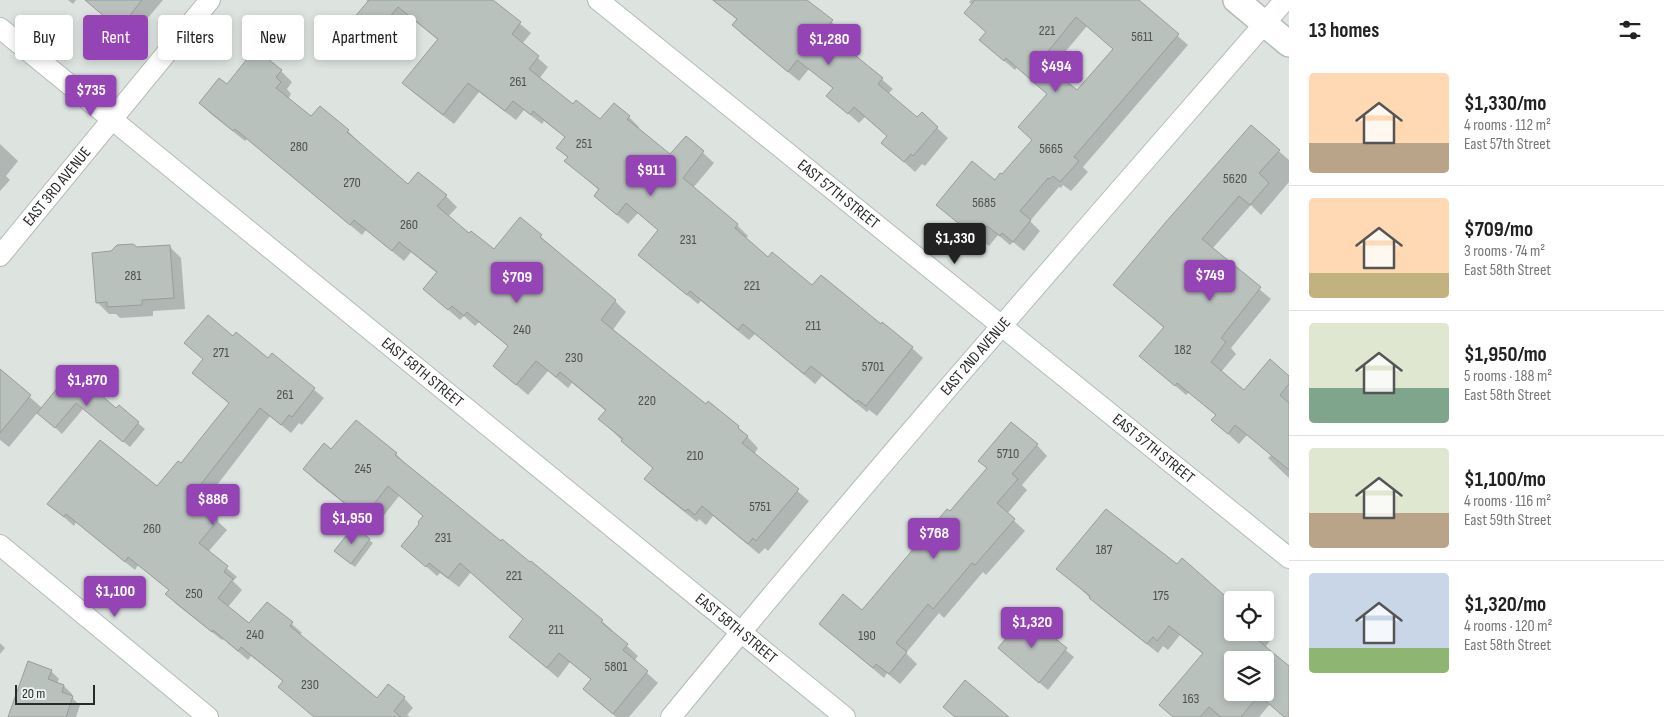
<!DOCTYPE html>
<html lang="en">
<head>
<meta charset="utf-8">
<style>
	:root { --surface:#fff; --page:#f6f6f6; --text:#222; --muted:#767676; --line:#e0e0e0; --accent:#9444b4 }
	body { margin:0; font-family:"Sofia Sans Condensed",sans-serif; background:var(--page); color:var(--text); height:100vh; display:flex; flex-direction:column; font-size:19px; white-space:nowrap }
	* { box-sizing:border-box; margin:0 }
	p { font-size:16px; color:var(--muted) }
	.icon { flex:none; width:28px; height:28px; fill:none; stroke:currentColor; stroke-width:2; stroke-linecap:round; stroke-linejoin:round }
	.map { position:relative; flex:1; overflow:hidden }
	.side { display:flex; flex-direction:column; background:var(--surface); width:375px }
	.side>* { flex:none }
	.hud { position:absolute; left:15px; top:15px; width:475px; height:45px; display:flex; gap:10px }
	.controls { position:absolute; left:1224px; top:591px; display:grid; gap:10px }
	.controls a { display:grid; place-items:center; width:50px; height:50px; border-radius:5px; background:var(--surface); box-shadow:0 2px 8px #0003; font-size:25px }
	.scale { position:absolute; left:15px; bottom:12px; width:80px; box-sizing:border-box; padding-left:5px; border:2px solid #292b2a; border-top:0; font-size:14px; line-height:18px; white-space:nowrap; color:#292b2a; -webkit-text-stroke:4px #eaf1ee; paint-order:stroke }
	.price { position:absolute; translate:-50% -42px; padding:0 11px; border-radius:5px; background:var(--accent); color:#fff; font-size:16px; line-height:32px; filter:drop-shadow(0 1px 2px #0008) }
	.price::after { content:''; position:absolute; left:50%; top:30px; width:15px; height:11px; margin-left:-8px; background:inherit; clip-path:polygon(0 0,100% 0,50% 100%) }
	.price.on { background:#222; color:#fff }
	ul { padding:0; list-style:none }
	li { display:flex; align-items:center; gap:15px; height:125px; padding:0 20px }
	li+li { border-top:1px solid var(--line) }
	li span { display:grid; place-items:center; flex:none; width:140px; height:100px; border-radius:5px; color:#555 }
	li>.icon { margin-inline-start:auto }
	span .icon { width:60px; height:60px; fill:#fffc; stroke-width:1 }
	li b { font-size:21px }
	h2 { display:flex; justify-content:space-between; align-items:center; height:60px; padding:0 20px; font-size:21px }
	.chip { padding:0 18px; border-radius:5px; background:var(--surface); box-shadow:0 2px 8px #0003; font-size:18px; line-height:45px }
	.chip.on { background:var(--accent); color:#fff }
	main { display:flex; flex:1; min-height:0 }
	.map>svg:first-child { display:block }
</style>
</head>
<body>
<main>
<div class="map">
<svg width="1289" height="717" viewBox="0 0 1289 717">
	<rect width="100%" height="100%" fill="#dde4e0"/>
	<!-- shadow -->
	<g fill="#0003" fill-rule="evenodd">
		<polygon points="68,0 76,0 73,4"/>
		<polygon points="85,0 163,0 136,32 134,31 129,37"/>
		<polygon points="366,0 491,0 531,33 522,44 548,67 539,79 573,106 600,121 629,117 639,127 638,129 671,156 686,137 714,163 693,188 737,225 748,236 745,239 769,259 812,287 881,326 912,348 923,358 877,416 869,410 867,412 822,376 815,384 755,334 749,340 701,301 698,304 650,265 639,254 659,231 638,213 628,224 606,206 600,191 566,161 568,158 558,148 566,138 544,121 542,124 524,110 516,120 479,92 454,124 414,93 404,83 438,40 409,16 374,59 354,42 344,32 369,2"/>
		<polygon points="712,0 805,0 842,31 836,39 893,89 888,94 917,119 922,114 948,138 925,166 922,164 915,172 883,143 888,137 865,117 859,123 828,96 834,89 809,69 799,81 744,36 733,25 738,20"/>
		<path d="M 971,0 L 1137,0 L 1188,45 L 1083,167 L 1088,172 L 1071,191 L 1063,185 L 1061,188 L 1059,187 L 1030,221 L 1040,231 L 1024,251 L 1013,242 L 1010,245 L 998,235 L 989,246 L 975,235 L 973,236 L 938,205 L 995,181 L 1002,176 L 1033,140 L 1048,94 L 1017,67 L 1015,70 L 980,40 L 987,33 L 965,13 L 972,5 L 969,2 ZM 1087,26 L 1114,50 L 1077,92 L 1050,70 Z"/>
		<polygon points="281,71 292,82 287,89 291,94 288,99 311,118 348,131 359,142 358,143 408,185 446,196 457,207 448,217 470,234 494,251 520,219 615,301 626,312 612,331 706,406 708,403 738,427 758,448 754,454 809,501 768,551 765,548 759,554 713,516 706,525 699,519 697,522 657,490 646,479 654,469 634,452 600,419 606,411 572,383 568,388 548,371 528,395 494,366 509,347 479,322 475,326 464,316 460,320 424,289 437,273 411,252 404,261 366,230 362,235 247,139 245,141 211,114 200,103 227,86"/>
		<polygon points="1251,127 1289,160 1289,182 1261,215 1251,205 1212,249 1271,299 1231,348 1236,354 1221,372 1244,392 1289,377 1289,478 1268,458 1271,455 1247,435 1239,444 1213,420 1217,416 1189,392 1186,395 1141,356 1164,328 1115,285"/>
		<polygon points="0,144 18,161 6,176 10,180 0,191"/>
		<polygon points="169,246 181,258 185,309 153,311 153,316 120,318 116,314 109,314 97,302 137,248"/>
		<polygon points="233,337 268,360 272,355 324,398 302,425 299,423 291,433 270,416 201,506 227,530 208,552 237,577 233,581 242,590 228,607 249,625 275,609 302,633 299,635 377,699 388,686 404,698 413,708 407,715 410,717 314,717 284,682 251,656 248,660 223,639 222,640 176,604 167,594 170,591 138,565 135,570 76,522 74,526 49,504 158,488 181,465 230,404 203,382"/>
		<polygon points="0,370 42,408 72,372 117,409 119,407 145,429 130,447 83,409 62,434 38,412 9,447 0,440"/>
		<polygon points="1037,445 1047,456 1022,485 1027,490 1007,514 1025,531 986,575 983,572 944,618 939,613 906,653 917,664 900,684 887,673 884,678 820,624 862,612 950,513"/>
		<polygon points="332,451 396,454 406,464 501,543 530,564 531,562 602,621 613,631 612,632 638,656 634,661 658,683 629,717 616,717 584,689 592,680 570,662 558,678 510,637 525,620 471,572 459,587 440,573 437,576 403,546 421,524 424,517 399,496 374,528 315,480 304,469"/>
		<polygon points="354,528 373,543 355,567 339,555"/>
		<path d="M 1182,560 L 1232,603 L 1232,632 L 1265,632 L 1265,631 L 1273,638 L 1264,648 L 1289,668 L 1289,717 L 1285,717 L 1270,704 L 1259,717 L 1173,717 L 1203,654 L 1180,635 L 1168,650 L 1163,646 L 1158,653 L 1101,608 L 1058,568 L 1177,566 ZM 1232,660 L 1265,660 L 1265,692 L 1232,692 Z"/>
		<polygon points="1025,616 1074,657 1048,690 999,648"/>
		<polygon points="0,643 5,648 0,654"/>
		<polygon points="51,671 59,679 57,683 64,686 72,694 71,697 80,705 76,717 9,717"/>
	</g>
	<!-- building -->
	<g fill="#b9c1bd" stroke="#969e9a" fill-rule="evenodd">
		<polygon points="85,0 142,0 119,29"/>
		<polygon points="369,0 493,0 521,22 512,34 539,56 529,69 573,104 576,100 600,119 614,103 630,116 627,119 670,154 686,136 704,151 683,178 738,224 735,228 768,257 772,252 812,285 821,275 881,324 882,322 913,347 866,406 858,400 856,402 811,366 804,374 743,324 738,330 690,291 687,295 638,255 658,230 626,203 617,215 594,196 599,189 564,161 568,157 556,148 565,137 533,111 531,115 513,101 505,111 468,83 443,115 402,83 438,39 398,7 363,49 342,32"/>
		<polygon points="713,0 807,0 833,20 825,29 841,41 840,43 883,78 878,84 917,117 922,112 938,127 913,156 911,154 904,162 881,143 887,136 854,107 848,114 826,96 833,88 797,60 788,72 732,25 737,19"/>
		<path d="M 975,0 L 1139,0 L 1179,34 L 1074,157 L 1079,161 L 1060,182 L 1053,176 L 1050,179 L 1048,178 L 1020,211 L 1031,220 L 1013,242 L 1002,233 L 1000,236 L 987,226 L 978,237 L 964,226 L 963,227 L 936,205 L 972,161 L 995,180 L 1000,173 L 1002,174 L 1032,140 L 1018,127 L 1047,94 L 1006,58 L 1004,61 L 979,40 L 986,32 L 964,13 ZM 1076,17 L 1113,49 L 1077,90 L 1041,60 Z"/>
		<polygon points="255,49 282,70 276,77 281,82 276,88 311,116 320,106 349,130 347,132 408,184 418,172 447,195 437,206 469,233 471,231 494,249 520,217 542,235 540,237 616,300 601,320 706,404 708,401 739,426 738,428 748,436 742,443 799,489 756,541 753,538 748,544 702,506 695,515 688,509 685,511 644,479 653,468 621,441 623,439 598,419 606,410 560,372 556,377 536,361 516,385 493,366 508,346 467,312 464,316 452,306 448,310 423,289 437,272 399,242 392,251 354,220 350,225 235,129 233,131 199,103 219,78 227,84"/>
		<polygon points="1251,125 1280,150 1259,173 1269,183 1250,205 1239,196 1202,239 1261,287 1221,338 1226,342 1211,362 1244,390 1270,359 1289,376 1289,384 1280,395 1289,403 1289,470 1235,425 1228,434 1211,420 1216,415 1177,383 1175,386 1139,356 1164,327 1113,285 1165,223"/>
		<polygon points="133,244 137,247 170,245 174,298 142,300 142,305 107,307 107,302 96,303 92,253 111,251 117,245"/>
		<polygon points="208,315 233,336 236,332 268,358 272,353 315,388 292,417 289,415 281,425 260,408 191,497 218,520 199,543 228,566 224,572 233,579 218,598 249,623 267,602 293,622 290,626 377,698 388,684 405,697 394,711 401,717 314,717 278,687 283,681 241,647 238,651 213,630 212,632 165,594 169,590 128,557 125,562 66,514 64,517 47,504 100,440 157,486 178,461 181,463 229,403 192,373 203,359 184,343"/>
		<polygon points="0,369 31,395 0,433"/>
		<polygon points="72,370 116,408 119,405 139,422 123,442 76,403 55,428 37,413"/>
		<polygon points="356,420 397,453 395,455 442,493 501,541 502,539 530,562 531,561 603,620 601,622 628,644 623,650 648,671 613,714 583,689 591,679 559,653 547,668 509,637 523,619 460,563 448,578 429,563 426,567 401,546 419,524 418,522 423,516 388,486 363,518 303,469 324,443 331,449"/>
		<polygon points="1011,422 1038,444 1012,474 1018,479 997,503 1015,519 975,565 972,563 933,609 928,604 896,643 907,652 889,674 876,664 873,668 819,624 843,594 862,610 947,509 950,511 987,468 978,461"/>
		<path d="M 1106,509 L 1177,564 L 1182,558 L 1232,602 L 1232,632 L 1248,632 L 1289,666 L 1289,717 L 1284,717 L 1259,695 L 1241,717 L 1221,717 L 1209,707 L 1200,717 L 1173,717 L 1159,705 L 1203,653 L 1169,626 L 1157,641 L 1153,637 L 1147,644 L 1089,598 L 1090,596 L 1056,569 ZM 1232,660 L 1265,660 L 1265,692 L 1232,692 Z"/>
		<polygon points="354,526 370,539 351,564 334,551"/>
		<polygon points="1025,615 1067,648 1039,683 998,648"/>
		<polygon points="28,661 52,670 48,679 64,685 62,692 73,696 66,717 8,717"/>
		<polygon points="965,680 1009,717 955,717 943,707"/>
	</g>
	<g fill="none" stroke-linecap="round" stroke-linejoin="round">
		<!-- minor casing -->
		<g stroke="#b3bbb7" stroke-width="22">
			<g id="minor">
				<path id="s1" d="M 598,0 L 1289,558"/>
				<path id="s2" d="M 0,28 L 845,717"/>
				<path id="s3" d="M 0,256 L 210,0"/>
				<polyline points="0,545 208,717"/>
				<path id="s4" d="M 671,717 C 871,473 1079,237 1285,0"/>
			</g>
		</g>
		<!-- tertiary casing -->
		<g stroke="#b3bbb7" stroke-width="28">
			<polyline id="tertiary" points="1236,0 1289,44"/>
		</g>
		<!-- minor -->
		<use href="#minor" stroke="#fff" stroke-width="20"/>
		<!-- tertiary -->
		<use href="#tertiary" stroke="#fff" stroke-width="25"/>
	</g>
	<g text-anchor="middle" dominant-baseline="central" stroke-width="4.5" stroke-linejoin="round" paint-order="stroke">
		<!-- number labels -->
		<g font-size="14" fill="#4d504f">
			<text x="1047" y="30">221</text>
			<text x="1142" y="36">5611</text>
			<text x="518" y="81">261</text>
			<text x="584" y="143">251</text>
			<text x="299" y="146">280</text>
			<text x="1051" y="148">5665</text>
			<text x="1235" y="178">5620</text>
			<text x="352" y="182">270</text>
			<text x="984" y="202">5685</text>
			<text x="409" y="224">260</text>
			<text x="688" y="239">231</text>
			<text x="133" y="275">281</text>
			<text x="752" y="285">221</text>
			<text x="813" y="325">211</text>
			<text x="522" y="329">240</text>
			<text x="1183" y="349">182</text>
			<text x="221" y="352">271</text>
			<text x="574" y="357">230</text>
			<text x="873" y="366">5701</text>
			<text x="285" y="394">261</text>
			<text x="647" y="400">220</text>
			<text x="1008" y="453">5710</text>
			<text x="695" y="455">210</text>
			<text x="363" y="468">245</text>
			<text x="760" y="506">5751</text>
			<text x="152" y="528">260</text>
			<text x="443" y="537">231</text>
			<text x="1104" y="549">187</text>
			<text x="514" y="575">221</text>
			<text x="194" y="593">250</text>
			<text x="1161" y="595">175</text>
			<text x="556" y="629">211</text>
			<text x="255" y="634">240</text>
			<text x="867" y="635">190</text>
			<text x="616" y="666">5801</text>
			<text x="310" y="684">230</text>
			<text x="1191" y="698">163</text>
		</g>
		<!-- street labels -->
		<g font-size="16" fill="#292b2a" stroke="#eaf1ee">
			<text stroke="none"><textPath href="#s3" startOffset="90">EAST 3RD AVENUE</textPath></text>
			<text stroke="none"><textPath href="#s1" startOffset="309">EAST 57TH STREET</textPath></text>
			<text stroke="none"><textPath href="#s4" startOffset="472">EAST 2ND AVENUE</textPath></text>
			<text stroke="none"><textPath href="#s2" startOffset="545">EAST 58TH STREET</textPath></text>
			<text stroke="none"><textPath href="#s1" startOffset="714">EAST 57TH STREET</textPath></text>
			<text stroke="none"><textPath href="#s2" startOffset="950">EAST 58TH STREET</textPath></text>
		</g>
	</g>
</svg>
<div class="controls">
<a><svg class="icon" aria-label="locate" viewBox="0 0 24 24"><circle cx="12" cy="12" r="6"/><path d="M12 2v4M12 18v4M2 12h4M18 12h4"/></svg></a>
<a><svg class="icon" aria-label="layers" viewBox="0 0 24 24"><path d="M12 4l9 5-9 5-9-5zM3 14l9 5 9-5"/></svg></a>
</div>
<div class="scale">20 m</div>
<b class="price" style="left:829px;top:66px">$1,280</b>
<b class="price" style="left:1056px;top:93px">$494</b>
<b class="price" style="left:91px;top:117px">$735</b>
<b class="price" style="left:651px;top:197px">$911</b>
<b class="price on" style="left:955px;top:265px">$1,330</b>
<b class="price" style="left:1210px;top:302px">$749</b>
<b class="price" style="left:517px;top:304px">$709</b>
<b class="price" style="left:87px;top:407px">$1,870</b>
<b class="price" style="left:213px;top:526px">$886</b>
<b class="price" style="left:352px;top:545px">$1,950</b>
<b class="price" style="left:934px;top:560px">$768</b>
<b class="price" style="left:115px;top:618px">$1,100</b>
<b class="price" style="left:1032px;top:649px">$1,320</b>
<div class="hud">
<a class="chip">Buy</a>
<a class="chip on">Rent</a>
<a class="chip">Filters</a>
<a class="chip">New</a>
<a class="chip">Apartment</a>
</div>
</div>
<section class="side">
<h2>13 homes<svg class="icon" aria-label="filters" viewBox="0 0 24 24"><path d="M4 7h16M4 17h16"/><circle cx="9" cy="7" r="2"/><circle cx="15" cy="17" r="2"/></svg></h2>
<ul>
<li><span style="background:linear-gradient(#ffd9b3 70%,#b9a48a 0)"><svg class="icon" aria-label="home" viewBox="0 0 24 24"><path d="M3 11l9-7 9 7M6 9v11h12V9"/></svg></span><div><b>$1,330/mo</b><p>4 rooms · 112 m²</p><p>East 57th Street</p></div></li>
<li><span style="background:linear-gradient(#ffd9b3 75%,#c2b280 0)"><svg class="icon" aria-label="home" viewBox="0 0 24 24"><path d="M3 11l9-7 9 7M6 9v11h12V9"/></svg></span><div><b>$709/mo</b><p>3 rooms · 74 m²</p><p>East 58th Street</p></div></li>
<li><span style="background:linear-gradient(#dfe7d0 65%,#7fa58c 0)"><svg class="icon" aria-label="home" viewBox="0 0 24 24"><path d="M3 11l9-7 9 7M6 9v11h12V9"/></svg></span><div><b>$1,950/mo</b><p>5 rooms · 188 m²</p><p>East 58th Street</p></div></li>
<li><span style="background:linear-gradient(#dfe7d0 65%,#b9a48a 0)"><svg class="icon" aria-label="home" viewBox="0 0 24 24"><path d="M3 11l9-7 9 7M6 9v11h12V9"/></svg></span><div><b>$1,100/mo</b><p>4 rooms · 116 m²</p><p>East 59th Street</p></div></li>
<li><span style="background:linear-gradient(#c9d6e8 75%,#8fb573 0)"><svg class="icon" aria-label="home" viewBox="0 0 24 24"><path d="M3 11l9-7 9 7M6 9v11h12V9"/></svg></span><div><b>$1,320/mo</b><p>4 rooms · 120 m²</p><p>East 58th Street</p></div></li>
</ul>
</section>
</main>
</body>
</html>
